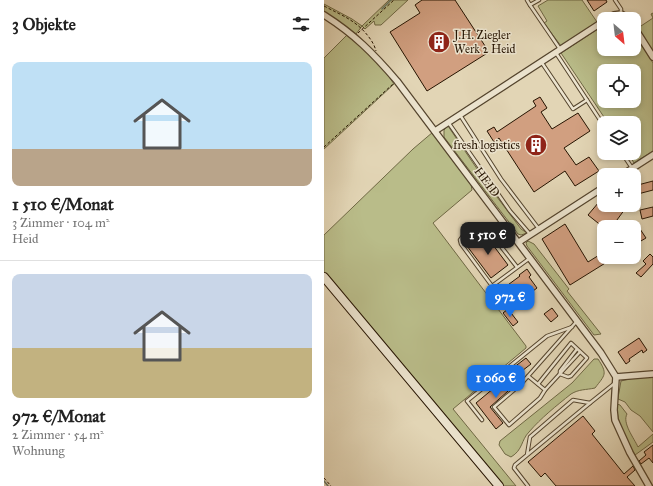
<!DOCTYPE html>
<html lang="de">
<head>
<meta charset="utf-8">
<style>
	:root { --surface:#fff; --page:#f6f6f6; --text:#222; --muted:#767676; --line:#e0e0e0; --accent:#1a73e8 }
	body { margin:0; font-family:"IM FELL Great Primer",serif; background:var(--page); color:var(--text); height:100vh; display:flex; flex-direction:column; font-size:15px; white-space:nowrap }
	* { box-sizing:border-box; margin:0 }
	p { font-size:13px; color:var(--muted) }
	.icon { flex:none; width:22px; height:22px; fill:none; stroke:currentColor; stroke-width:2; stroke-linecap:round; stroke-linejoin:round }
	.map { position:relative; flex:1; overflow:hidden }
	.sheet { display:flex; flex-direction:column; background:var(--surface); width:324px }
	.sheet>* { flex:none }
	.needle { width:26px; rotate:152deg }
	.tools { position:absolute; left:273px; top:12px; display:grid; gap:8px }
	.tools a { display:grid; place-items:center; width:44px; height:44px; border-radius:8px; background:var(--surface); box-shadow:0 2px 6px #0003; font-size:20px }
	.price { position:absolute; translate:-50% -34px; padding:0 9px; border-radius:8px; background:var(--accent); color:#fff; font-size:13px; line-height:26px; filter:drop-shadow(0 1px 2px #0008) }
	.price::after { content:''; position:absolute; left:50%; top:24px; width:12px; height:9px; margin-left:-6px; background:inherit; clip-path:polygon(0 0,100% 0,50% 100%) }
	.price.active { background:#222; color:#fff }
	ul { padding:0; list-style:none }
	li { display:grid; align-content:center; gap:8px; height:212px; padding:0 12px }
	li+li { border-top:1px solid var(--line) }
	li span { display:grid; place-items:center; height:124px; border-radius:8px; color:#555 }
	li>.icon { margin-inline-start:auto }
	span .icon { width:72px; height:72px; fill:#fffc; stroke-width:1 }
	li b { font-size:17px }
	h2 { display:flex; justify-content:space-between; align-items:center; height:48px; padding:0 12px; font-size:17px }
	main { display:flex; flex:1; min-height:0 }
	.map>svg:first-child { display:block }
</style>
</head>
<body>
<main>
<section class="sheet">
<h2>3 Objekte<svg class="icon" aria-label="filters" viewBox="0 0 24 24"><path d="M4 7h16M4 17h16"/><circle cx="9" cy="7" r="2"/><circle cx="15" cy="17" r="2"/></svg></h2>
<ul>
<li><span style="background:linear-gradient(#bfe0f5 70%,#b9a48a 0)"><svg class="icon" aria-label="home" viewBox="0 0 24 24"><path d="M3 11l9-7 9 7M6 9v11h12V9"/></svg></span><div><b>1 510 €/Monat</b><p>3 Zimmer · 104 m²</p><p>Heid</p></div></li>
<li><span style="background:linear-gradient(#c9d6e8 60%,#c2b280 0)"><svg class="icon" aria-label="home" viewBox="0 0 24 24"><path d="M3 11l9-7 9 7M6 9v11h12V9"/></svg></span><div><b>972 €/Monat</b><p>2 Zimmer · 54 m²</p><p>Wohnung</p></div></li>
</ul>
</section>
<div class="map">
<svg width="329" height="486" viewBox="0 0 329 486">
	<rect width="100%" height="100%" fill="#e2d5b5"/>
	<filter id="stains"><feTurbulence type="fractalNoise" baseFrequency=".005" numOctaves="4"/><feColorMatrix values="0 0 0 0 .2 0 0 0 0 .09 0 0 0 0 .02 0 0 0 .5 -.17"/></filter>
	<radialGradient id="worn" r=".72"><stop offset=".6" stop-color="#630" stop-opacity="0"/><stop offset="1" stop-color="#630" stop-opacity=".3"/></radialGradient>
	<!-- green -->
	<g fill="#b9bc89" stroke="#6f6844" fill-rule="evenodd">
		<polygon points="65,0 84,0 57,25 51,25 50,21 41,29 38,26 32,34 0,12 0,4 28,19 38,26"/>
		<polygon points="224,0 258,0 273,22 237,46 220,23 223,21 214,6"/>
		<polygon points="329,13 329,52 314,28 329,18 327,14"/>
		<path d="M 280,25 L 280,49 L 310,49 L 310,32 L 329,63 L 329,151 L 310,163 L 304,153 L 310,153 L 310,123 L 284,123 L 237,53 ZM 280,71 L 310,71 L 310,101 L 280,101 Z"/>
		<path d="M 23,35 C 42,49 58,66 70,84 L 0,149 L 0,58 Z"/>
		<polygon points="124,126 164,185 197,229 203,233 197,235 194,234 120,137 120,130"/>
		<polygon points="109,132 147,184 148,190 109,223 202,346 202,348 129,409 192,486 179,486 0,272 0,235 89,149"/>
		<polygon points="204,241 210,244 245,289 243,291 277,334 270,335 203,246 202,243"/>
		<path d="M 270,359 L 274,359 C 284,374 281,375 271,388 C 262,390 255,389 247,394 C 232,406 217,418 205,432 C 197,440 199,450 187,457 L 181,454 L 175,445 L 176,441 L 248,383 Z"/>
		<polygon points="329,376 329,432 316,416 307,410 301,402 294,399 294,398 297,381 309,378"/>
		<path d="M 293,404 L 296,405 L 303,414 C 298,423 310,438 314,447 L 329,434 L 329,442 L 311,455 C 302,438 292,423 293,404 Z"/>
	</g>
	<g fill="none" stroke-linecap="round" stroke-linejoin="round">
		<!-- stream -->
		<g stroke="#687768" stroke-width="1.5">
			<polyline points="58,9 67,0"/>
			<polyline points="0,481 4,486"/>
		</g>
	</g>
	<!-- building -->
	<g fill="#d19f80" stroke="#251300">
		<polygon points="98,0 131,0 165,52 103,91 66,32 96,13 91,5"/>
		<polygon points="263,0 282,0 283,2 270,11"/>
		<polygon points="216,97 223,108 217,112 228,129 254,113 266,131 240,148 252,165 265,157 275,171 251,186 241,171 210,192 175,138 170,142 163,131 170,127 173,132 212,106 209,101"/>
		<polygon points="329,181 329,190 310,195 310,186"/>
		<polygon points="280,196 280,205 296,205 301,209 290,224 291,225 289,227 279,227 264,215"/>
		<polygon points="329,207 329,216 318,219 316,210"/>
		<polygon points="241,224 264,262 280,252 280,257 291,257 246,285 218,239"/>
		<polygon points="314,226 322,238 310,245 310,228"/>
		<polygon points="160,233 184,265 167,278 143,246"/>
		<polygon points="326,254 329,257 329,264 317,277 312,273 322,264 319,261"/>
		<polygon points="203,269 207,275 205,277 213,288 205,294 198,286 183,297 177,290 196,276 195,275"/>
		<polygon points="228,308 234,316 227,322 220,314"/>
		<polygon points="184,309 194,322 189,326 179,313"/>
		<polygon points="315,338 323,350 319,353 318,350 305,359 306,361 302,364 294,352"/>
		<polygon points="202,358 207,364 194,374 189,368"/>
		<polygon points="183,373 192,384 166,407 179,423 172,429 152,403 176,383 174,380"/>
		<polygon points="259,416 271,431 268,434 300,474 309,466 311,470 303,477 311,486 232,486 221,473 217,477 204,462"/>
		<polygon points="329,445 329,463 325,458 317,464 315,461 322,455 320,452"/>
	</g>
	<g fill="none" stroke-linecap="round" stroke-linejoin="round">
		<!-- lane casing -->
		<g stroke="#54442d" stroke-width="4.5">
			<g id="lane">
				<polyline points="203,0 206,5 215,0"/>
				<polyline points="291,0 297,9 297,13"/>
				<polyline points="206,5 236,49"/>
				<polyline points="232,53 280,126"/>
				<polyline points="218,63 249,109 263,100"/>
				<polyline points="136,115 177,179 215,229"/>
				<polyline points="124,122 186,211 206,234"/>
				<polyline points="298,153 308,168"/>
				<path d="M 193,267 L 161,226 C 152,224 141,232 136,240 L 137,244 L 168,286 L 206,258"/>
				<polyline points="204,376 221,390 216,398 185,425 170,407 197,384 253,321"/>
				<polyline points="214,384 247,343 263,358 247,376 244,377 236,374 236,371 253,349"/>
				<polyline points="221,390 256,352"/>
				<polyline points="266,403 291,383"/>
				<polyline points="158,420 143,401 223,336 248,327"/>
				<polyline points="203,455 206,437 249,400 266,403 191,465 190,468 204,486"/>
			</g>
		</g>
		<!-- street casing -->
		<g stroke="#54442d" stroke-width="8">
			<g id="street">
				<path d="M 0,15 C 30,34 49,53 73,81 L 277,353 L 292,377 L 290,410 L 291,420 L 306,453 L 325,486"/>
				<polyline points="283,19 290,15 297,14 305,19"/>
				<polyline points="310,27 329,57"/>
				<polyline points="111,131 280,21"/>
				<polyline points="298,175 329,155"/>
				<polyline points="195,242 280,187"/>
				<polyline points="292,377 329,374"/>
			</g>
		</g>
		<!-- secondary casing -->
		<g stroke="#251300" stroke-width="10">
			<polyline id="secondary" points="0,277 175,486"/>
		</g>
		<!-- path -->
		<g stroke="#251300" stroke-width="1" stroke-dasharray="3 2" stroke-linecap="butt">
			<path d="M 0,6 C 19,16 34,21 47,40 C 49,43 51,47 52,51"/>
			<polyline points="34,33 70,0"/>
			<polyline points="0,147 69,84"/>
			<polyline points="0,478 7,486"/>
		</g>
		<!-- lane -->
		<use href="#lane" stroke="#ece4cf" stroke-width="2.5"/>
		<!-- street -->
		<use href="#street" stroke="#ece4cf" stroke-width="5.5"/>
		<!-- secondary -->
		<use href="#secondary" stroke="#ece4cf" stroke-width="8"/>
	</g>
	<!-- icons -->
	<defs>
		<g id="building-disc" transform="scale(1.15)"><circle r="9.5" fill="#8f2418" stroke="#ece4cf"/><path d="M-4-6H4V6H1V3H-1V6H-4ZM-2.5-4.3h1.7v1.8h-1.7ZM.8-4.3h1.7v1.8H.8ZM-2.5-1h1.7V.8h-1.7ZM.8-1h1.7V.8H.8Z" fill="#fff"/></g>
	</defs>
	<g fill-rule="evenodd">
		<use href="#building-disc" x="115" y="42"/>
		<use href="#building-disc" x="212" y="145"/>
	</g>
	<g text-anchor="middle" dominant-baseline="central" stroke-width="3" stroke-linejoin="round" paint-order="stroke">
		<!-- poi labels -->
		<g font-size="12" fill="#251300" stroke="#ece4cf" text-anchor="start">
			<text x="130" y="35">J.H. Ziegler<tspan x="130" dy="14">Werk 2 Heid</tspan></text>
			<text x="196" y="145" text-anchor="end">fresh logistics</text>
		</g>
		<!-- street labels -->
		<g font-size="12" fill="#251300" stroke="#ece4cf">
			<text transform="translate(163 182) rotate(53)">HEID</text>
		</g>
	</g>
	<rect width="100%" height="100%" filter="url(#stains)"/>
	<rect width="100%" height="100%" fill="url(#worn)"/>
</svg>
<div class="tools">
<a><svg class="needle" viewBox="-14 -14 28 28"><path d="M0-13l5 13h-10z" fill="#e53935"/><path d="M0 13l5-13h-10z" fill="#767676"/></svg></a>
<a><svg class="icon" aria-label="locate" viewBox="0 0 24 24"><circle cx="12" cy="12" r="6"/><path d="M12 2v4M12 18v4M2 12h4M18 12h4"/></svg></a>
<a><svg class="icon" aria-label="layers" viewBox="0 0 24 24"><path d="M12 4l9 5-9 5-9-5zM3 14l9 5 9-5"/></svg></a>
<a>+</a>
<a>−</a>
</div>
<b class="price active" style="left:164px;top:256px">1 510 €</b>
<b class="price" style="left:186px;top:318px">972 €</b>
<b class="price" style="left:172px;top:399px">1 060 €</b>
</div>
</main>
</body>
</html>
